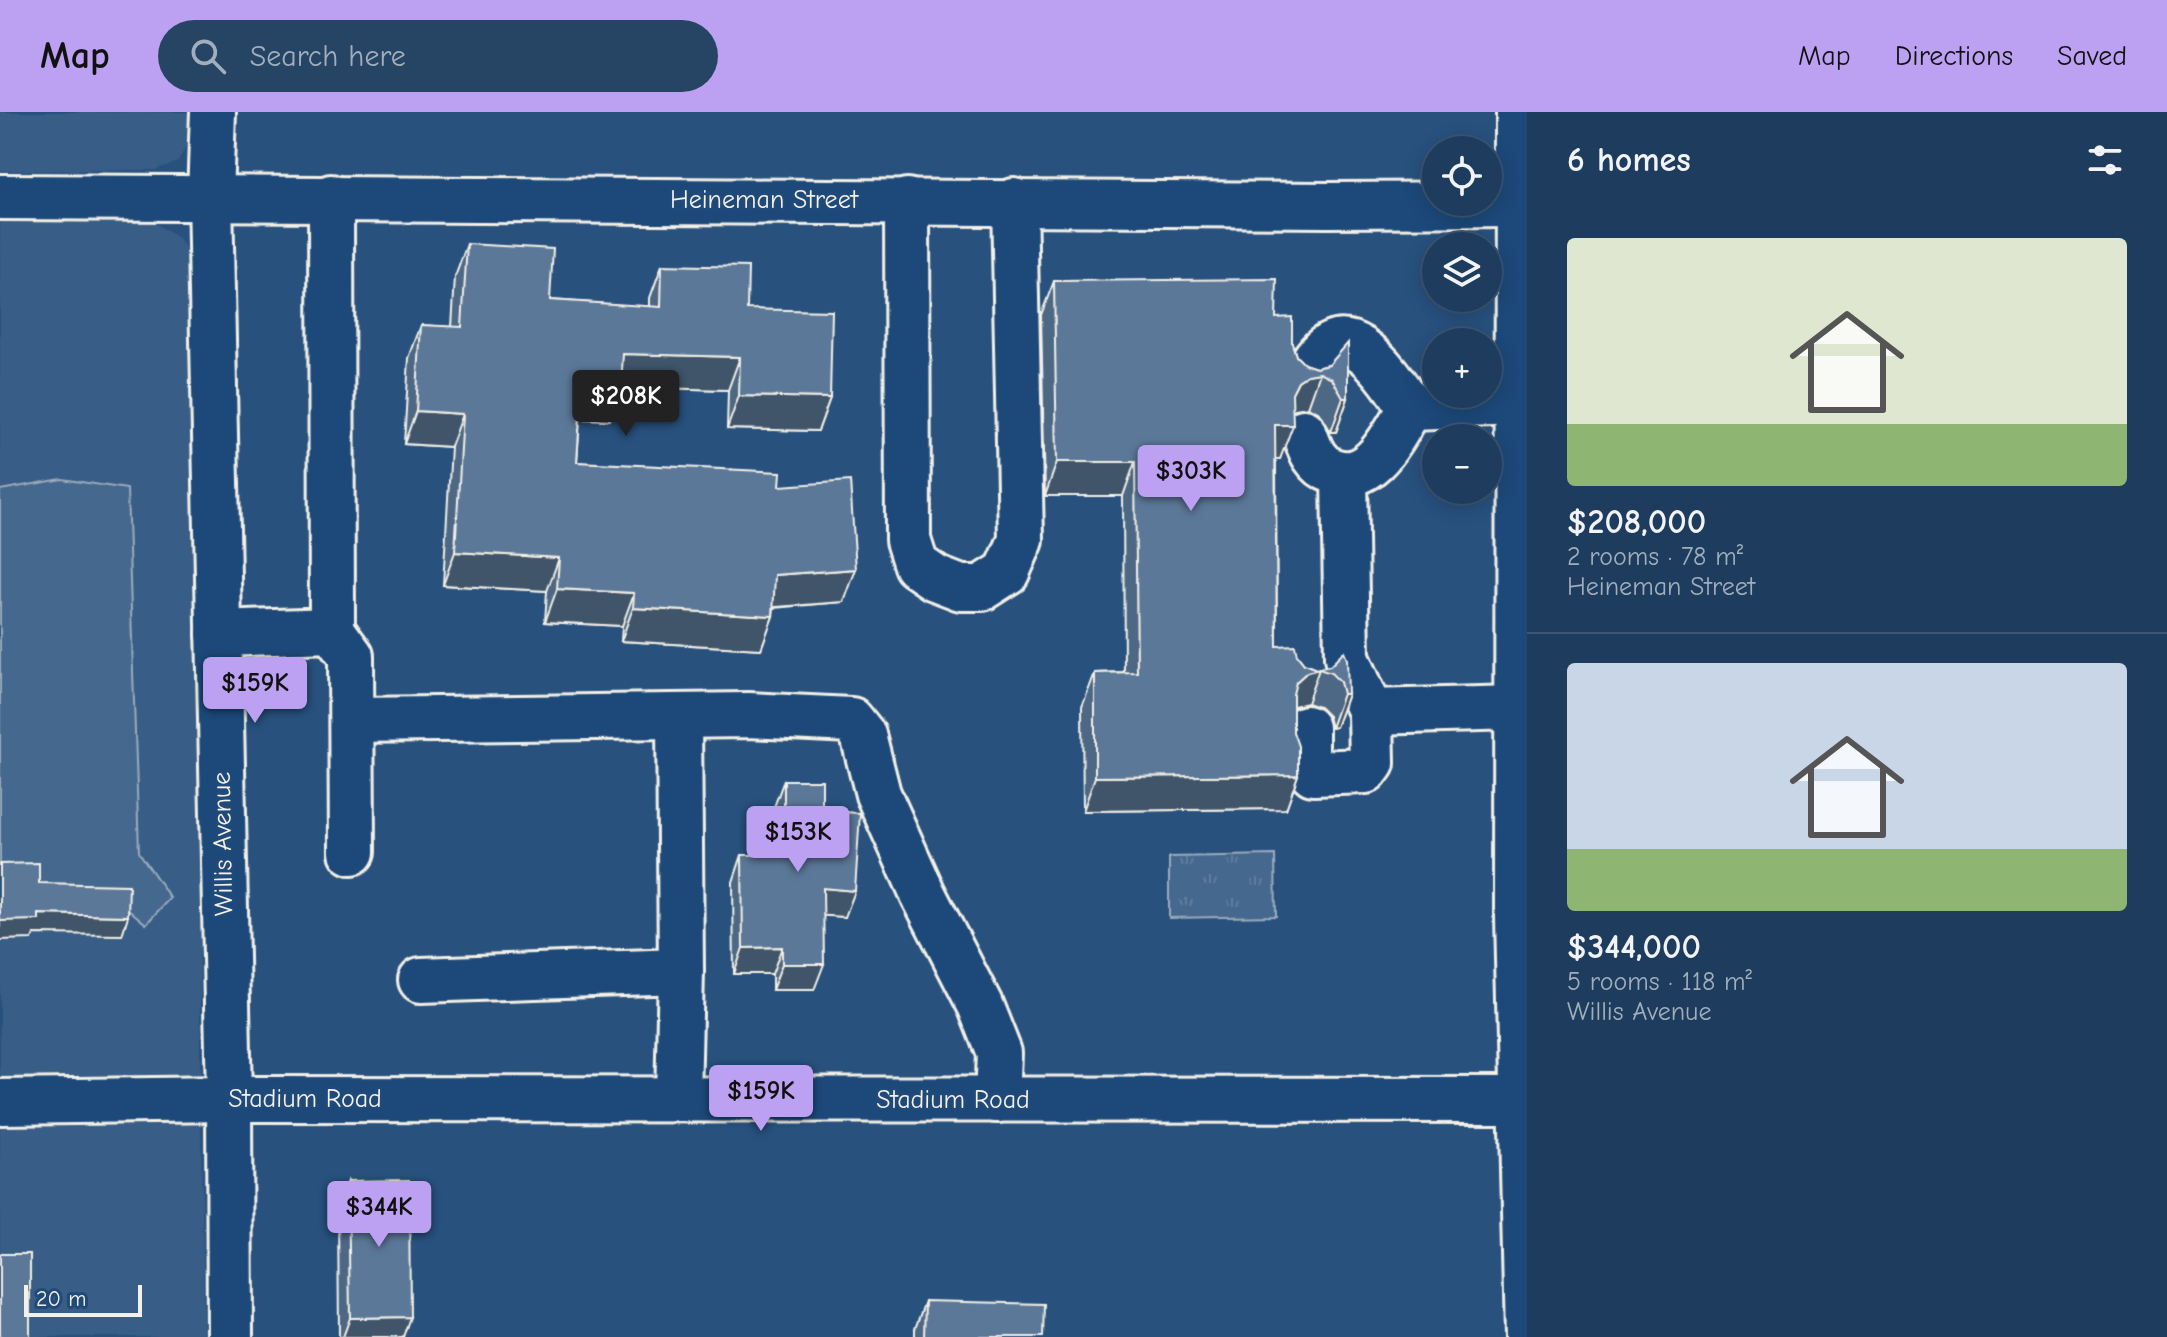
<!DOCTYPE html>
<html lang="en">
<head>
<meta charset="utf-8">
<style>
	:root { --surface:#1e3d5e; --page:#264464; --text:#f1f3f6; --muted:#a1aebc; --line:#3c5673; --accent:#bca0f2 }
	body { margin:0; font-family:"Comic Neue",sans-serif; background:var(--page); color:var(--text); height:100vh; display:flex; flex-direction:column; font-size:30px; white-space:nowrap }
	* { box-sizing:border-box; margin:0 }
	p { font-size:26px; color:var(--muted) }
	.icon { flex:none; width:44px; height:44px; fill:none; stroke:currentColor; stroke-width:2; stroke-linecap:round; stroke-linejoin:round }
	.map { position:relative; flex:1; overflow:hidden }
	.sheet { display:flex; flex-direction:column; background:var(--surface); width:640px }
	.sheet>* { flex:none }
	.tools { position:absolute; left:1422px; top:24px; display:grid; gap:16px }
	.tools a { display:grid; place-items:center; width:80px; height:80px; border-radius:50%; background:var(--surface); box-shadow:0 4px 20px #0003,0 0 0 2px var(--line); font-size:40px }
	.scale { position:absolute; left:24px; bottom:20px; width:118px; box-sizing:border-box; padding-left:8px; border:4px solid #f4f1e8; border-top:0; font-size:22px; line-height:28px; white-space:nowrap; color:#f4f1e8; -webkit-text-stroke:6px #1f4a7a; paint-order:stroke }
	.price { position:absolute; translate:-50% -68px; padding:0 18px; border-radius:8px; background:var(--accent); color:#111; font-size:26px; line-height:52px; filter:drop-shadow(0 2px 4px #0008) }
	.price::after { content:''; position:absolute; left:50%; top:48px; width:24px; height:18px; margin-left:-12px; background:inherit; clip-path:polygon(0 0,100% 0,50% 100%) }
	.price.active { background:#222; color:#fff }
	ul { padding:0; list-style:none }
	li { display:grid; align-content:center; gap:16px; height:424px; padding:0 40px }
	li+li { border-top:2px solid var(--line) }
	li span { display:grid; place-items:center; height:248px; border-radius:8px; color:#555 }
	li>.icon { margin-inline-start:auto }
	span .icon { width:144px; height:144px; fill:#fffc; stroke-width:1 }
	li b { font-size:34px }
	h2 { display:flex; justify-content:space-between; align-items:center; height:96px; padding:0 40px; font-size:34px }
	header { display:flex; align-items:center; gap:48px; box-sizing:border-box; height:112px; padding:0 40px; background:var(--accent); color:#111 }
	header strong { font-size:38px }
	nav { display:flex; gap:44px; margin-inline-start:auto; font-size:28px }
	.search { width:560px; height:72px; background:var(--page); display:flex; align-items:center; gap:20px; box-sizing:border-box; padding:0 28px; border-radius:44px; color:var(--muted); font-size:30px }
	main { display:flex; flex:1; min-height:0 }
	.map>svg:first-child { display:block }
</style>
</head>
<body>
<header>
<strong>Map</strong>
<div class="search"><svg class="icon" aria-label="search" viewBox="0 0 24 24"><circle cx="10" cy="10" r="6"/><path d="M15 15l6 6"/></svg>Search here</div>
<nav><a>Map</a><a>Directions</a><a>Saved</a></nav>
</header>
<main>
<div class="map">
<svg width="1527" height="1225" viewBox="0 0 1527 1225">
	<defs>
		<pattern id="park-tufts" width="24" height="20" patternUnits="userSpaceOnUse" patternTransform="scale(2)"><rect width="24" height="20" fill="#45688e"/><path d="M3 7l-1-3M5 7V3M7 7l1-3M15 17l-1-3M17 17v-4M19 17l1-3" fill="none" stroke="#607e9e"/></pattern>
	</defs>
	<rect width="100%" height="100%" fill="#28517e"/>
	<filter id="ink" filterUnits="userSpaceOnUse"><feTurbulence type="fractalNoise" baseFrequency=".0125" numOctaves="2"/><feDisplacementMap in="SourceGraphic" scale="16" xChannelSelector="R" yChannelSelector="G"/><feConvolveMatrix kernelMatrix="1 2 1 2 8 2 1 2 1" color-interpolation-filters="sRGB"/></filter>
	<g filter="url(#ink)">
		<!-- built -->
		<g fill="#375d86">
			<polygon points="0,0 191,0 191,26 178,50 155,58 0,59"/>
			<polygon points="150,107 176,125 190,141 199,165 200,929 204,1225 0,1225 0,109"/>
		</g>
		<!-- grass -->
		<polygon fill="#45688e" stroke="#9cacbb" stroke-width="2" points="62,367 127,377 139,740 170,786 146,812 100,773 0,772 0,378"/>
		<!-- park -->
		<polygon fill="url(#park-tufts)" stroke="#9cacbb" stroke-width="2" points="1275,743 1276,804 1169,806 1169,745"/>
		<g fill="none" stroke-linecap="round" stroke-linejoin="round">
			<!-- minor casing -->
			<g stroke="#f4f1e8" stroke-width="50">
				<g id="minor">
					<polyline points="213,0 210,85 229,987 230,1225"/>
					<polyline points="0,85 1327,93 1527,92"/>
					<polyline points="907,89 908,428 916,453 935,466 961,476 982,476 1007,460 1021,428 1014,89"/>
					<path d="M 1305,265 C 1339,189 1385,256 1410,296"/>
					<polyline points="1410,296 1519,292"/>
					<path d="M 1304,320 C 1310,337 1315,353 1333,359 C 1371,373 1394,322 1410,296"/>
					<polyline points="1344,363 1347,546 1371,600 1517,596"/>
					<polyline points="332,518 351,544 352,740"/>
					<polyline points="219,522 332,518 331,85"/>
					<polyline points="353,608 749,603 851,608 863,623 878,682 923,782 980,893 999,941 997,988"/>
					<polyline points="1306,616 1306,654 1313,661 1366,659 1372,651 1371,600"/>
					<polyline points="421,868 681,859"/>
					<polyline points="678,987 681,859 679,604"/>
					<polyline points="0,990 229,987 1521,988"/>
				</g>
			</g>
			<!-- major casing -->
			<g stroke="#f4f1e8" stroke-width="50">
				<polyline id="major" points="1518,0 1517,804 1527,1225"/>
			</g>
			<!-- minor -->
			<use href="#minor" stroke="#1f4a7a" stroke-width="44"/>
			<!-- major -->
			<use href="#major" stroke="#1f4a7a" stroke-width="44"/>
		</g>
		<!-- wall -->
		<g fill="#4e6784" stroke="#f4f1e8" stroke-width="2">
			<polygon points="467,132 550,188 650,195 650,186 662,153 747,197 830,286 818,319 727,317 728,278 621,275 609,308 580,307 577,350 780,374 844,490 774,496 773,504 761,537 621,529 622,514 545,510 547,479 443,473 451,335 404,332 409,246 421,213 452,215 455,165"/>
			<polygon points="1054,169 1276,206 1292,231 1296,244 1304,252 1316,256 1329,253 1348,286 1336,320 1331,320 1320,301 1308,295 1295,297 1292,299 1280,347 1276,347 1277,534 1297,543 1304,552 1316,557 1330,554 1348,582 1336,615 1331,616 1328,604 1319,595 1307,591 1293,595 1293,620 1298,663 1286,697 1083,699 1082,595 1095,561 1124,560 1123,384 1045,384 1041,203"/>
			<polygon points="784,668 822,699 845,805 823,803 814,878 772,878 772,862 734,862 733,770 742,743 752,743 752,737 761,710 774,710 774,695"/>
			<polygon points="348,1069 403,1225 339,1225 338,1096"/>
			<polygon points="925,1189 1043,1225 915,1225 915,1217"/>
		</g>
		<!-- shaded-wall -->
		<g fill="#40546b" stroke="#f4f1e8" stroke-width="2">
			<polygon points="623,242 740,245 728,278 621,275 609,308 570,306 582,273"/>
			<polygon points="1320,261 1308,295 1295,297 1286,303 1293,313 1280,347 1263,347 1275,313 1298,269 1307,263"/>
			<polygon points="739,284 830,286 818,319 727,317"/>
			<polygon points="1343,286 1348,286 1336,320 1331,320"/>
			<polygon points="416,299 463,302 451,335 404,332"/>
			<polygon points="1057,350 1135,350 1123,384 1045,384"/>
			<polygon points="455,440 559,446 547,479 443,473"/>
			<polygon points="856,457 844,490 763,496 775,463"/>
			<polygon points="557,477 634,481 622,514 545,510"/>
			<polygon points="633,496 773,504 761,537 621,529"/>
			<polygon points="1319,557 1307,591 1294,594 1284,604 1296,570 1307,560"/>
			<polygon points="1343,582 1348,582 1336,615 1331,616"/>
			<polygon points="1298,663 1286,697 1083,699 1095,665"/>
			<polygon points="823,776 855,779 845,805 813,803"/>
			<polygon points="39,802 128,804 122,823 34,822 32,827 0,828 0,809"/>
			<polygon points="782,835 772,862 734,862 743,836"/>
			<polygon points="782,852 824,852 814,878 772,878"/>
			<polygon points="410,1205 403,1225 343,1225 350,1206"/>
		</g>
		<!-- building -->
		<g fill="#5b7899" stroke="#f4f1e8" stroke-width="2">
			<polygon points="467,132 553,137 550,188 661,195 662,153 748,155 747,197 832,199 830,286 739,284 740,245 623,242 621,275 582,273 577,350 781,360 780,374 850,369 856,457 775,463 773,504 633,496 634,481 557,477 559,446 455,440 463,302 416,299 421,213 462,215"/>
			<polygon points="1277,167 1276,206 1292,205 1292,231 1296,244 1304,252 1316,256 1329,253 1348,231 1348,286 1343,286 1332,267 1320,261 1307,263 1298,269 1292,281 1293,313 1275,313 1277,534 1295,533 1297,543 1304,552 1316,557 1330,554 1344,540 1347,547 1348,582 1343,582 1340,570 1331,561 1319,557 1307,560 1296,570 1293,582 1293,620 1298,634 1298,663 1095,665 1095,561 1137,560 1135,350 1057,350 1054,169"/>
			<polygon points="784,668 822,668 822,699 860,701 855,779 823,776 824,852 782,852 782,835 743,836 742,743 762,743 761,710 784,710"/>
			<polygon points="39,751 39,771 129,773 128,804 39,802 39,808 0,809 0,752"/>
			<polygon points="409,1068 410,1205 350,1206 348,1069"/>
			<rect x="0" y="1142" width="30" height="83"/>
			<polygon points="925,1189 1044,1192 1043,1225 924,1225"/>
		</g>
	</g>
	<g text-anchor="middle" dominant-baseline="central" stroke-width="6" stroke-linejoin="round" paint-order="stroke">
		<!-- street labels -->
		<g font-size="26" fill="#f4f1e8" stroke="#1f4a7a">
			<text x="764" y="88">Heineman Street</text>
			<text transform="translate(223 732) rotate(-91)">Willis Avenue</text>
			<text x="305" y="987">Stadium Road</text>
			<text x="953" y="988">Stadium Road</text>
		</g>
	</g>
</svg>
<div class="tools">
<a><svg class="icon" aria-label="locate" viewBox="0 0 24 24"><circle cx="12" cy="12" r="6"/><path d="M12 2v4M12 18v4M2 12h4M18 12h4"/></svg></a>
<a><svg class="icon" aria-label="layers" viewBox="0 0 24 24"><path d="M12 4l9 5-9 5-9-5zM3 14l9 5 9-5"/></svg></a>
<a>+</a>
<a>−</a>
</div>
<div class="scale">20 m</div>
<b class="price active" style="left:626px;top:326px">$208K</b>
<b class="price" style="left:1191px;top:401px">$303K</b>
<b class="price" style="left:255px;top:613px">$159K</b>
<b class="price" style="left:798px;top:762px">$153K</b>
<b class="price" style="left:761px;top:1021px">$159K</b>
<b class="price" style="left:379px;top:1137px">$344K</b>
</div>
<section class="sheet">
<h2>6 homes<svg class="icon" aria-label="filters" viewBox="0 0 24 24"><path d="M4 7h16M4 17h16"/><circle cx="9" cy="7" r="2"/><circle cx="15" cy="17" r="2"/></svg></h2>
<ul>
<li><span style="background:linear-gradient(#dfe7d0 75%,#8fb573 0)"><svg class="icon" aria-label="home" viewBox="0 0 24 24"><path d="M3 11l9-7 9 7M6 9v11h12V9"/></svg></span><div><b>$208,000</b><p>2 rooms · 78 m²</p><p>Heineman Street</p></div></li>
<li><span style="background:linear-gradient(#c9d6e8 75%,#8fb573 0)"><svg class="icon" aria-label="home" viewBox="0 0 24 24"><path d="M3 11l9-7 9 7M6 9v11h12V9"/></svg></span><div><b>$344,000</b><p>5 rooms · 118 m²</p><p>Willis Avenue</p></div></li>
</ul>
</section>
</main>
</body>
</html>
